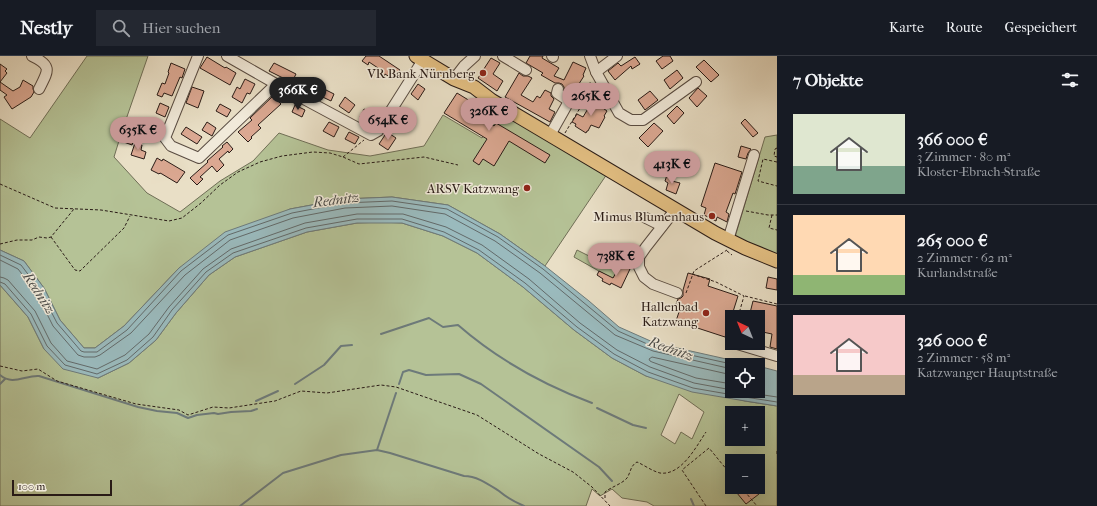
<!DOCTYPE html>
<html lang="de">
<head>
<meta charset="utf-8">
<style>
	:root { --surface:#171b24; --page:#242831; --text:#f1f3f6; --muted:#9ea1a6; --line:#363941; --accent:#c59692 }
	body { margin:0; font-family:"IM FELL French Canon",serif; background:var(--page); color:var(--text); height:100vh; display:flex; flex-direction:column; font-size:15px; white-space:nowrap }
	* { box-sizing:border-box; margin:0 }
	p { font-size:13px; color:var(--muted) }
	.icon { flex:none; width:22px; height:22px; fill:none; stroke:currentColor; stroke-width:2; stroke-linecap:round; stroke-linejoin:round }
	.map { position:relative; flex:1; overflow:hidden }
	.details { display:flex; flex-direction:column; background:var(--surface); width:320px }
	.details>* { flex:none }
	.needle { width:26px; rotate:317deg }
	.fabs { position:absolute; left:725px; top:254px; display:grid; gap:8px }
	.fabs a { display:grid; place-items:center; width:40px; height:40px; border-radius:0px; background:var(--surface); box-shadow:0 4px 16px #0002; font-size:20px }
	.scale { position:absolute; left:12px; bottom:10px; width:100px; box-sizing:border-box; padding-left:4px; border:2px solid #291b16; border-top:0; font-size:11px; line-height:14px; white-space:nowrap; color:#291b16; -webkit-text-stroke:3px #f1eada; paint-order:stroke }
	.price { position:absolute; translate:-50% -34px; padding:0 9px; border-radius:14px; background:var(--accent); color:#111; font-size:13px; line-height:26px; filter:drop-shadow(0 1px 2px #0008) }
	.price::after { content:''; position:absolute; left:50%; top:24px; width:12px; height:9px; margin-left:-6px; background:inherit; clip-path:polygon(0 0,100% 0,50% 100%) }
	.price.current { background:#222; color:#fff }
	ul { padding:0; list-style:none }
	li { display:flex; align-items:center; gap:12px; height:100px; padding:0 16px }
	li+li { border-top:1px solid var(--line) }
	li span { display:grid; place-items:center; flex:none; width:112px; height:80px; border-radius:0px; color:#555 }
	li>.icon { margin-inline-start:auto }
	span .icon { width:48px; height:48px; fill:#fffc; stroke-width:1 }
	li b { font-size:17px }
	h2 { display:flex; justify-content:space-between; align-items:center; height:48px; padding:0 16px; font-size:17px }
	header { display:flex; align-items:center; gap:24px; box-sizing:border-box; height:56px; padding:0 20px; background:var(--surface); border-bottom:1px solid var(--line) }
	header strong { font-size:19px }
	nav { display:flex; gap:22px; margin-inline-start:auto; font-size:14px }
	.search { width:280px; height:36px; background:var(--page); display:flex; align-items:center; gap:10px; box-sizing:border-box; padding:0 14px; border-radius:0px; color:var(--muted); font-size:15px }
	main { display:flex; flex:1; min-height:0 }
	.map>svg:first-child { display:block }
</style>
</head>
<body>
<header>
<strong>Nestly</strong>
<div class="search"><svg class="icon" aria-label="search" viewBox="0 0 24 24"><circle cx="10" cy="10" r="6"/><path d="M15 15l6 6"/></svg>Hier suchen</div>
<nav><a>Karte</a><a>Route</a><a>Gespeichert</a></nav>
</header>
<main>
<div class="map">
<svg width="777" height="450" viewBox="0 0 777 450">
	<rect width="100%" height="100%" fill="#e9dfc6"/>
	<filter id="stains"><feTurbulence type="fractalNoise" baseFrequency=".005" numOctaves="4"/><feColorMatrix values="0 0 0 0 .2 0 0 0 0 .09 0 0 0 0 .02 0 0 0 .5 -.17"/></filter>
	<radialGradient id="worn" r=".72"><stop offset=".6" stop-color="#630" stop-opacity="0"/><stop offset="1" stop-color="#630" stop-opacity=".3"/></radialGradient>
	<!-- green -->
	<g fill="#b5c296" stroke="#6f6e56" fill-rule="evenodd">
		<polygon points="87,0 148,0 122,75 114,101 147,137 180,156 220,125 253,105 279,77 328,94 370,100 424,90 443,59 482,82 503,52 609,115 545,210 500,178 448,149 392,141 344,143 290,153 179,212 124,270 95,292 84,292 60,264 44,232 24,205 0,194 0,63 30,82"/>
		<polygon points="777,79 777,198 735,181 765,81"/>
		<path d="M 381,166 L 402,167 L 443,180 L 477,197 L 523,231 L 574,274 L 612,302 L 646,320 L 745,345 L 777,350 L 777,450 L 654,450 L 647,446 L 622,442 L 612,433 L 600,440 L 592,433 L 586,450 L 0,450 L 0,229 L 28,261 L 44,293 L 98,322 L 129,307 L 156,284 L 176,257 L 209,219 L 235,201 L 307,176 L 357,167 ZM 679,338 L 704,356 L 692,383 L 681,376 L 675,388 L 661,379 ZM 732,357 L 758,357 L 758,383 L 732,383 ZM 732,405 L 758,405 L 758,431 L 732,431 Z"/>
		<polygon points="577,194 589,200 592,196 595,198 597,196 621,208 613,223 574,201"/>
	</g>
	<!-- water -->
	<polygon fill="#9ababd" stroke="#6d7a7a" points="392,141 448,149 500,178 545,210 589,245 619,271 655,287 753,309 732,309 732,335 758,335 758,310 777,315 777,350 745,345 692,336 646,320 612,302 574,274 523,231 477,197 443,180 402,167 357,167 307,176 235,201 209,219 176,257 156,284 129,307 98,322 63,313 44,293 28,261 0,229 0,194 24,205 44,232 60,264 84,292 95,292 124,270 179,212 225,176 290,153 344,143"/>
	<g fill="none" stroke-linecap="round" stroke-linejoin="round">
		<!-- shore -->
		<g stroke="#626a6a" stroke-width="1">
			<polyline points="0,199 21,209 40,234 57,267 81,295 84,296 97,296 127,274 181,215 228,179 292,157 344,147 392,145 447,153 498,181 543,213 618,275 654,291 736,309"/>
			<polyline points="0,204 18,213 36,236 53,270 78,299 84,301 95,301 100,299 131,277 185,219 230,184 293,162 345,152 392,150 445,158 495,185 540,217 615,279 653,295 732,313"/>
			<polyline points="0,221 4,222 8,224 35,255 51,287 67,305 97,313 125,299 149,278 169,251 203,213 231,193 305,167 357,158 403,158 446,171 482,189 529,223 580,267 617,294 650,311 694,327 732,334"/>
			<polyline points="0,226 5,228 31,258 47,290 65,309 97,318 127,304 153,281 172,254 206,216 233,197 306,172 357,163 402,163 444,176 479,194 525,227 577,271 614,298 648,316 693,332 745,341 777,346"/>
			<polyline points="732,319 652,301 649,303 650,305 652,306 696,322 732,328"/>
			<polyline points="737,335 777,341"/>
		</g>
		<!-- stream -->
		<g stroke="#6d7a7a" stroke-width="2">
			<path d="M 381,278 L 429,262 L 443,271 L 458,269 C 497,303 544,329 592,347"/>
			<path d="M 0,319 C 13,330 25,319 39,320 L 138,351 L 157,355 L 177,357 L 188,362 L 197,359 L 214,357 L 218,358 L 231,356 L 251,355 L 257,353"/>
			<polyline points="0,328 5,323"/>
			<polyline points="295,328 324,309 341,290 352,289"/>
			<polyline points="399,328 403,316 409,314 426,319 459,318 481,328 599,411 612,425"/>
			<polyline points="256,345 278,335"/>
			<polyline points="597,352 633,369 646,372"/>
			<polyline points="377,394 396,337"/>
			<polyline points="691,443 694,450"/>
			<path d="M 240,450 L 283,417 L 341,399 L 377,394 L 390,397 L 464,420 C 477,420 488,428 499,435 C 506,441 515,446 524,450"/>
		</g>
	</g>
	<!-- building -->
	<g fill="#dba892" stroke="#291b16">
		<polygon points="366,0 379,0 400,14 393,23 385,18 384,21 376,15 378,12 369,6 368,9 362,5"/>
		<polygon points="530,0 543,0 542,2 559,12 554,20 564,24 573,6 586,12 583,19 584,20 575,34 572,33 567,36 564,34 564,31 562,28 559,27 555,27 541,19 543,17 526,7"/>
		<polygon points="663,0 670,0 673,5 662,13 656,5"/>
		<polygon points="207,1 225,12 226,11 236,17 230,29 200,12"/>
		<polygon points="635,1 640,8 632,13 631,10 615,24 608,15 618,7 621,10"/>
		<polygon points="491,2 500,7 493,18 503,25 497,35 478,22"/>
		<polygon points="704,4 719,19 711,26 696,11"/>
		<polygon points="171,7 185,13 182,22 180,21 172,40 164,37 162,41 157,39 162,27 165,28 169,17 168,16"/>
		<polygon points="274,7 296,18 291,28 282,24 283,22 269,15"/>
		<polygon points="0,8 7,13 5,15 7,17 0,26 13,35 20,31 23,24 33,30 33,33 34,36 31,41 12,53 4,41 7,39 0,34"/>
		<polygon points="677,14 683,22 670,33 664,24"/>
		<polygon points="519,17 523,20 528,20 532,22 521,39 533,46 537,40 540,42 545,34 551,37 551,40 554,43 549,53 555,56 550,66 505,41"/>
		<polygon points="245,23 255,28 250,38 247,37 242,47 232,41 237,31 240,33"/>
		<polygon points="308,25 334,38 331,45 304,32"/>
		<polygon points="418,28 425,33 418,44 411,38"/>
		<polygon points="192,31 204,35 198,52 186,47"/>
		<polygon points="698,32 707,40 697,51 689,42"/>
		<polygon points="650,35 658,44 645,54 638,44"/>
		<polygon points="457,37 488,56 484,63 494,70 496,67 550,99 545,107 509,85 494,110 483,103 479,109 473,105 487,83 444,57"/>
		<polygon points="273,40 281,48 258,69 261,72 251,81 252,82 248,86 238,76 252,64 250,62"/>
		<polygon points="345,41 355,49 349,57 339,50"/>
		<polygon points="590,43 607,55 604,60 605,61 599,72 591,69 588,75 587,75 586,77 578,72 575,70 576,68 572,66 577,58 583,61 589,51 586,49"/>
		<polygon points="160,47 169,51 165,61 156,57"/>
		<polygon points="220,48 231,54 227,61 216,55"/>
		<polygon points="295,49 305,54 302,61 292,56"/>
		<polygon points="677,50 684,57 674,68 667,60"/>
		<polygon points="364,53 374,58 370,66 360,61"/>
		<polygon points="399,56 408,62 406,64 408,65 402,74 392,67"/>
		<polygon points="745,63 758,77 753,81 741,67"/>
		<polygon points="207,66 216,72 212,80 202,74"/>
		<polygon points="329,66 339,71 334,81 323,75"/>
		<polygon points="654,67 663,75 648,91 639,82"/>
		<polygon points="153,69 161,72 157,83 149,80"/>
		<polygon points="186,71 202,81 197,88 181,78"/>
		<polygon points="349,76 359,81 355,88 345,83"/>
		<polygon points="387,76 396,82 388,94 379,88"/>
		<polygon points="124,77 135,81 132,89 121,85"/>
		<polygon points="227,86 233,93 229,97 228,95 219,103 224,109 217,116 212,110 200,121 203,123 197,129 190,122 208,106 207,105 223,91 222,90"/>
		<polygon points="135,87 142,89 141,94 146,96 144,103 131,99"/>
		<polygon points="741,90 751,93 748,97 746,103 738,101"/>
		<polygon points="157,102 162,105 163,103 185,116 177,127 162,118 160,117 159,118 151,114"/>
		<polygon points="715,107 742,116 735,138 733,137 726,156 729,158 727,166 717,161 716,165 704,159 706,152 701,150"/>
		<polygon points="667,119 673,121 672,125 680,127 676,138 666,134 668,127 665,125"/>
		<polygon points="621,208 630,213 621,232 611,227 610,229 602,225 603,223 597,219 599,215 613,222"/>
		<polygon points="688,217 710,223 708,230 738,240 725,281 676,265 681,250 676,248 678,243 681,242 683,240 683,234"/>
		<polygon points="768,221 777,223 777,234 766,232"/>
		<polygon points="753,245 777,250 777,293 770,291 772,278 758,275 758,261 749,261"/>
		<polygon points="732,431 753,431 759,438 746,448"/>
	</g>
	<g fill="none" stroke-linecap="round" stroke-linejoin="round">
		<!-- minor casing -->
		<g stroke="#594c42" stroke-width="12">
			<g id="minor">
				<path d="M 32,0 C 53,10 48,15 39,33"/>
				<polyline points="198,0 165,82 171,90 199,102 276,28"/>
				<polyline points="227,0 276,28 371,79 378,75 423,4"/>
				<polyline points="503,0 526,14"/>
				<polyline points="552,0 553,1"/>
				<polyline points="590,0 596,16 619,57 631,64 643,64 696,26"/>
				<polyline points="596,16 617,0"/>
				<polyline points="454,23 464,10 475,0"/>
				<polyline points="558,33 557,37 569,45"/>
				<polyline points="550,79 572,40"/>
				<polyline points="675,154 646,191 639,201 639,211 644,221 653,228 677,237"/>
				<polyline points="646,162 662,170"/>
				<polyline points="728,184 754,99"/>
				<polyline points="734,287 777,300"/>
			</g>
		</g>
		<!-- major casing -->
		<g stroke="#291b16" stroke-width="15">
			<polyline id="major" points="416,0 454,23 474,31 491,44 715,177 745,192 777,205"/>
		</g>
		<!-- path -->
		<g stroke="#291b16" stroke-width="1" stroke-dasharray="3 2" stroke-linecap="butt">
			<polyline points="565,77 583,47 582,40 591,25"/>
			<polyline points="777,92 775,93 774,100 777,101"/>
			<polyline points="343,101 364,84"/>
			<polyline points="777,106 763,103 758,125 777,130"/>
			<polyline points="0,128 55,152 101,154 169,165 182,162 201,147 220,129 238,116 260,106 282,100 313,96 330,97 343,101 359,108 424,101 458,109"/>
			<polyline points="746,155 768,159 777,159"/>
			<polyline points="772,159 769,172 777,174"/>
			<polyline points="51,181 75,214 80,215 124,172 130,160"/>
			<polyline points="0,188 17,184 32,184 39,181 47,182 51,181 74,153"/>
			<polyline points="727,195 732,199"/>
			<polyline points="692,218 716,226 744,240 738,261"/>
			<polyline points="686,237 694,215 727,194"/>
			<polyline points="745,240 777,248"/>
			<polyline points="0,310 22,315 38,313 57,325 136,348 179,354 188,359 213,351 229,352 275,345 301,335 327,337 381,329 396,331 477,359 539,398 573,416 592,431 610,450"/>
			<polyline points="777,395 777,398"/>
			<polyline points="741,431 757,450"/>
			<path d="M 605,442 L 605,436 C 611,431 622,428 627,422 C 631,416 630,410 637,406 C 644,409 652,415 660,417 C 681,420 696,391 706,376"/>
			<polyline points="706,450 682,414 709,392 732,420"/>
		</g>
		<!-- minor -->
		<use href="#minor" stroke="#f1eada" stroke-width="10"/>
		<!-- major -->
		<use href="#major" stroke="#e4c083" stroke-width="13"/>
	</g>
	<!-- markers -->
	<g fill="#8f2418" stroke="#f1eada" stroke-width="1.5">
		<circle cx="483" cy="17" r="4"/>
		<circle cx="527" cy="132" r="4"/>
		<circle cx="712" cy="160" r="4"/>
		<circle cx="706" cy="257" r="4"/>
	</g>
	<g text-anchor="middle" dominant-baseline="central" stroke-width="3" stroke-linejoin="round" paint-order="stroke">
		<!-- poi labels -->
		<g font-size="13" fill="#291b16" stroke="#f1eada" text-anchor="end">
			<text x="475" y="17">VR Bank Nürnberg</text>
			<text x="519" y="132">ARSV Katzwang</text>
			<text x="704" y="160">Mimus Blumenhaus</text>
			<text x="698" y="250">Hallenbad<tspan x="698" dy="15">Katzwang</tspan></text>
		</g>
		<!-- water labels -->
		<g font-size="14" font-style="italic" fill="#4b4b48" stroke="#f1eada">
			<text transform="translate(336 144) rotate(-7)">Rednitz</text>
			<text transform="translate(39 237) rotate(57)">Rednitz</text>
			<text transform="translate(671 293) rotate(20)">Rednitz</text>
		</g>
	</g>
	<rect width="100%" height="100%" filter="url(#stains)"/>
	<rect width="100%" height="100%" fill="url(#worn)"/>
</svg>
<div class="fabs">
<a><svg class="needle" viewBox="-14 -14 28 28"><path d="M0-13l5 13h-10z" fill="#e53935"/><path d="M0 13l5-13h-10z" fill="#9ea1a6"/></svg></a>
<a><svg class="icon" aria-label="locate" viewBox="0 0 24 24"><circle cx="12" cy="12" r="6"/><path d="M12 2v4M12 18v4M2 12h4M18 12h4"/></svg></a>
<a>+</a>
<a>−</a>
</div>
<div class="scale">100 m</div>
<b class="price current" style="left:298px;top:55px">366K €</b>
<b class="price" style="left:591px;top:61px">265K €</b>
<b class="price" style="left:489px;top:76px">326K €</b>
<b class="price" style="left:388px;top:85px">654K €</b>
<b class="price" style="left:138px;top:95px">635K €</b>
<b class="price" style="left:672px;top:129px">413K €</b>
<b class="price" style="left:616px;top:221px">738K €</b>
</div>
<section class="details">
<h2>7 Objekte<svg class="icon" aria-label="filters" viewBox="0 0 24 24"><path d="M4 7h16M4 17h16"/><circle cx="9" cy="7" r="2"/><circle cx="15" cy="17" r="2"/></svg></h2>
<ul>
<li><span style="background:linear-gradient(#dfe7d0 65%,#7fa58c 0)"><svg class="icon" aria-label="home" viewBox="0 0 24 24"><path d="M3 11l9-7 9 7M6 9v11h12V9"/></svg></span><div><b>366 000 €</b><p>3 Zimmer · 80 m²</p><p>Kloster-Ebrach-Straße</p></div></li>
<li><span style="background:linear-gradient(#ffd9b3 75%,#8fb573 0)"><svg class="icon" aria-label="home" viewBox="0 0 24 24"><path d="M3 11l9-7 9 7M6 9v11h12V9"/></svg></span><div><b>265 000 €</b><p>2 Zimmer · 62 m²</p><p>Kurlandstraße</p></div></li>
<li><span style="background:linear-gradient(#f6c9c9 75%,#b9a48a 0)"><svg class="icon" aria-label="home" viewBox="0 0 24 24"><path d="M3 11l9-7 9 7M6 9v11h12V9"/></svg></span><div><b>326 000 €</b><p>2 Zimmer · 58 m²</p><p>Katzwanger Hauptstraße</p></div></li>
</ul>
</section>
</main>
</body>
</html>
